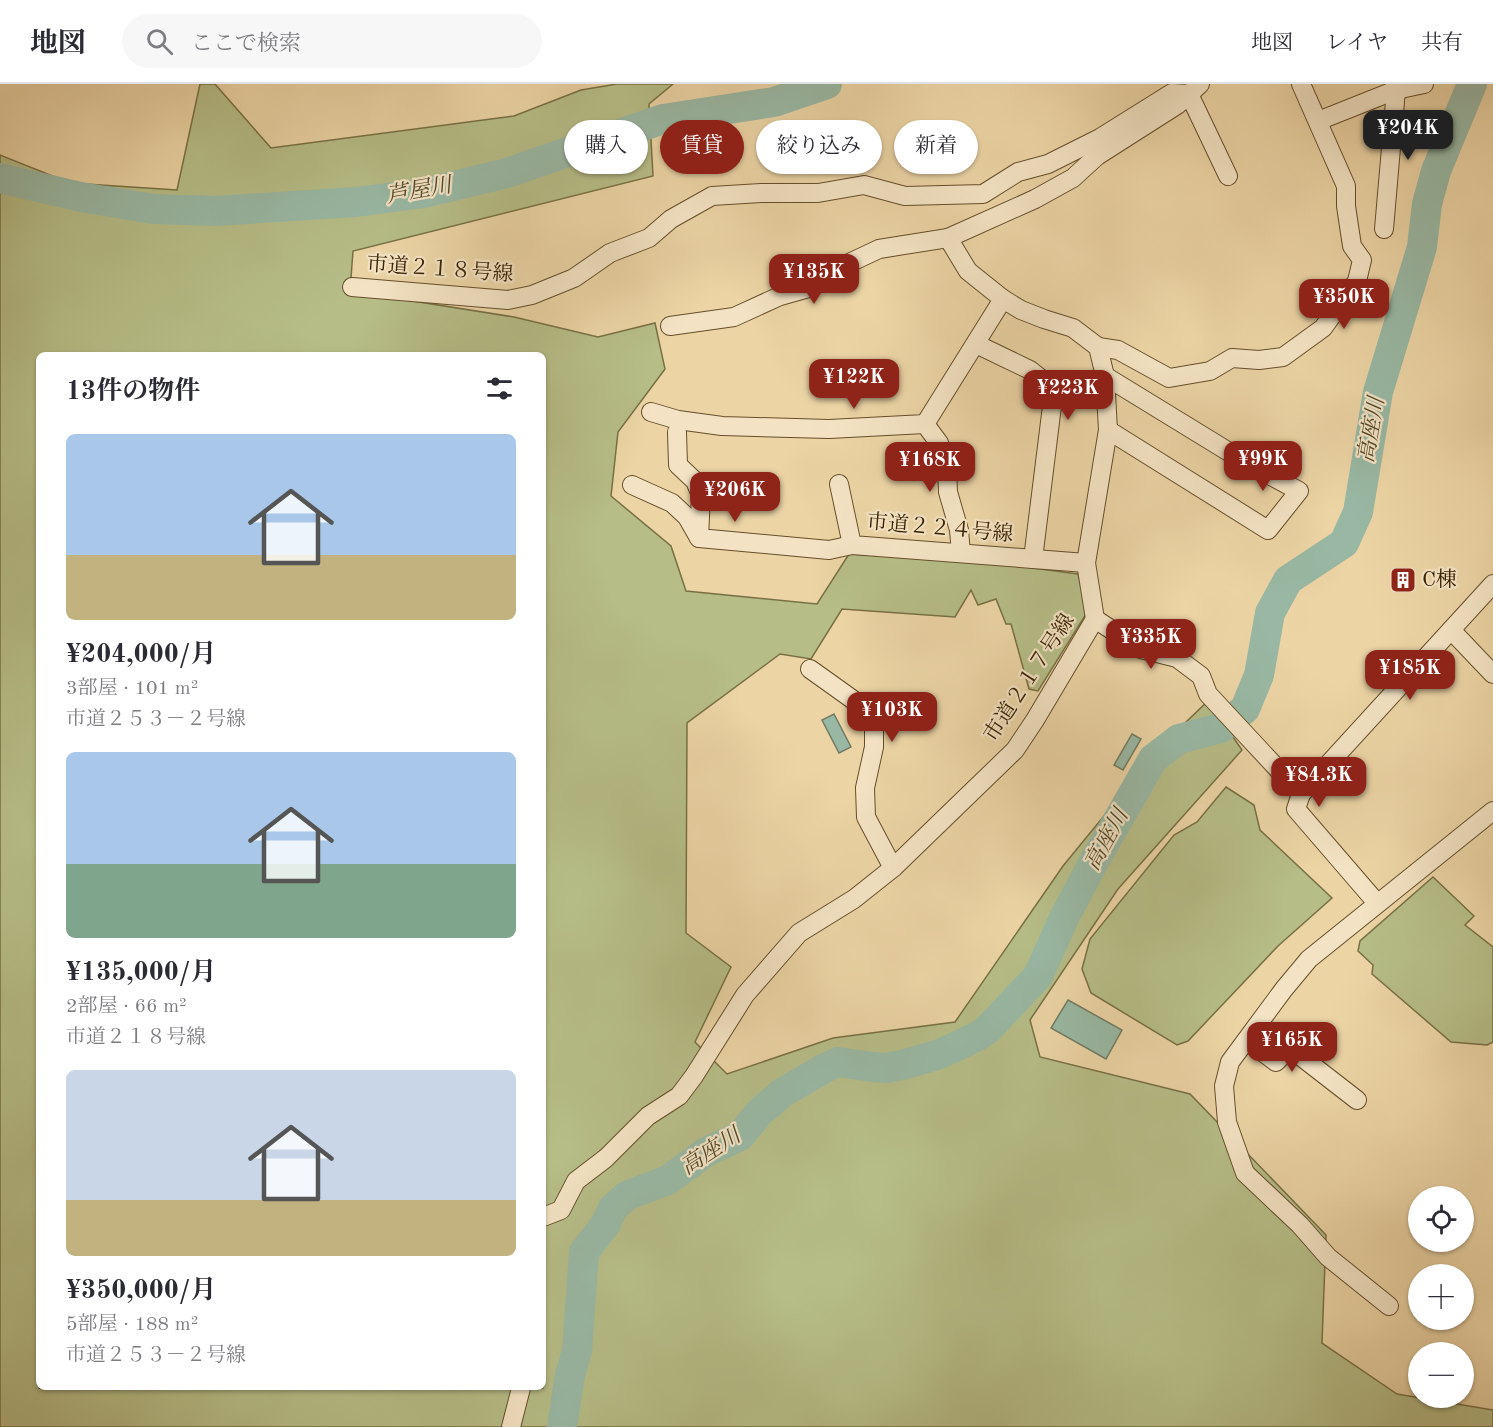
<!DOCTYPE html>
<html lang="ja">
<head>
<meta charset="utf-8">
<style>
	:root { --surface:#fff; --page:#f7f7f7; --text:#2b2b33; --muted:#7c7c81; --line:#e1e1e2; --accent:#8f2418 }
	body { margin:0; font-family:"Old Standard TT","Noto Serif JP",serif; background:var(--page); color:var(--text); height:100vh; display:flex; flex-direction:column; font-size:22px; white-space:nowrap }
	* { box-sizing:border-box; margin:0 }
	p { font-size:20px; color:var(--muted) }
	.icon { flex:none; width:33px; height:33px; fill:none; stroke:currentColor; stroke-width:2; stroke-linecap:round; stroke-linejoin:round }
	.map { position:relative; flex:1; overflow:hidden }
	.panel { position:absolute; left:36px; top:268px; width:510px; height:1038px; display:flex; flex-direction:column; background:var(--surface); border-radius:9px; box-shadow:0 2px 4px #0004 }
	.panel>* { flex:none }
	.banner { position:absolute; left:564px; top:36px; width:570px; height:54px; display:flex; gap:12px }
	.fabs { position:absolute; left:1408px; top:1102px; display:grid; gap:12px }
	.fabs a { display:grid; place-items:center; width:66px; height:66px; border-radius:50%; background:var(--surface); box-shadow:0 2px 4px #0004; font-size:30px }
	.price { position:absolute; translate:-50% -51px; padding:0 14px; border-radius:12px; background:var(--accent); color:#fff; font-size:20px; line-height:39px; filter:drop-shadow(0 2px 3px #0008) }
	.price::after { content:''; position:absolute; left:50%; top:36px; width:18px; height:14px; margin-left:-9px; background:inherit; clip-path:polygon(0 0,100% 0,50% 100%) }
	.price.selected { background:#222; color:#fff }
	ul { padding:0; list-style:none }
	li { display:grid; align-content:center; gap:12px; height:318px; padding:0 30px }
	li span { display:grid; place-items:center; height:186px; border-radius:9px; color:#555 }
	li>.icon { margin-inline-start:auto }
	span .icon { width:108px; height:108px; fill:#fffc; stroke-width:1 }
	li b { font-size:26px }
	h2 { display:flex; justify-content:space-between; align-items:center; height:72px; padding:0 30px; font-size:26px }
	.pill { padding:0 21px; border-radius:27px; background:var(--surface); box-shadow:0 2px 4px #0004; font-size:21px; line-height:54px }
	.pill.selected { background:var(--accent); color:#fff }
	header { display:flex; align-items:center; gap:36px; box-sizing:border-box; height:84px; padding:0 30px; background:var(--surface); border-bottom:2px solid var(--line) }
	header strong { font-size:28px }
	nav { display:flex; gap:33px; margin-inline-start:auto; font-size:21px }
	.search { width:420px; height:54px; background:var(--page); display:flex; align-items:center; gap:15px; box-sizing:border-box; padding:0 21px; border-radius:33px; color:var(--muted); font-size:22px }
	.map>svg:first-child { display:block }
</style>
</head>
<body>
<header>
<strong>地図</strong>
<div class="search"><svg class="icon" aria-label="search" viewBox="0 0 24 24"><circle cx="10" cy="10" r="6"/><path d="M15 15l6 6"/></svg>ここで検索</div>
<nav><a>地図</a><a>レイヤ</a><a>共有</a></nav>
</header>
<div class="map">
<svg width="1493" height="1343" viewBox="0 0 1493 1343">
	<rect width="100%" height="100%" fill="#ecd4a5"/>
	<filter id="stains"><feTurbulence type="fractalNoise" baseFrequency=".00333" numOctaves="4"/><feColorMatrix values="0 0 0 0 .2 0 0 0 0 .09 0 0 0 0 .02 0 0 0 .5 -.17"/></filter>
	<radialGradient id="worn" r=".72"><stop offset=".6" stop-color="#630" stop-opacity="0"/><stop offset="1" stop-color="#630" stop-opacity=".3"/></radialGradient>
	<!-- green -->
	<g fill="#b6bd87" stroke="#787044" stroke-width="1.5" fill-rule="evenodd">
		<path d="M 200,0 L 215,0 L 271,64 L 514,32 L 581,6 L 617,0 L 673,0 L 649,20 L 653,92 L 353,167 L 350,207 L 514,233 L 598,253 L 655,239 L 665,285 L 618,348 L 611,412 L 671,462 L 686,507 L 817,520 L 849,470 L 987,478 L 1078,490 L 1088,527 L 1038,607 L 1029,605 L 1011,540 L 1006,540 L 996,515 L 978,521 L 971,506 L 955,533 L 842,525 L 811,575 L 780,570 L 687,639 L 686,849 L 731,883 L 695,958 L 727,990 L 833,954 L 955,938 L 1063,782 L 1162,661 L 1208,617 L 1242,666 L 1118,805 L 1030,936 L 1040,973 L 1190,1010 L 1326,1151 L 1322,1259 L 1397,1310 L 1493,1326 L 1493,1343 L 0,1343 L 0,71 L 70,99 L 177,106 ZM 39,272 L 543,272 L 543,1304 L 39,1304 Z"/>
		<polygon points="1226,703 1254,721 1260,746 1332,814 1278,862 1188,957 1177,961 1091,909 1082,885 1090,855 1174,751 1197,738"/>
		<polygon points="1433,793 1474,832 1465,841 1493,863 1493,958 1487,961 1451,958 1372,890 1373,881 1358,867 1360,857"/>
	</g>
	<!-- water -->
	<g fill="#99b8a4" stroke="#737c63" stroke-width="1.5">
		<polygon points="834,630 851,663 839,669 822,636"/>
		<polygon points="1132,650 1141,655 1123,686 1114,681"/>
		<polygon points="1068,916 1122,946 1106,975 1051,944"/>
	</g>
	<g fill="none" stroke-linecap="round" stroke-linejoin="round">
		<!-- river -->
		<g stroke="#99b8a4" stroke-width="30">
			<polyline points="0,94 81,113 153,125 215,127 356,118 424,109 507,89 663,35 774,18 827,0"/>
			<polyline points="562,1343 570,1291 577,1267 584,1168 605,1141 613,1124 628,1111 668,1096 706,1068 740,1052 759,1029 782,1009 825,984 838,978 872,983 886,984 902,981 937,971 953,964 978,952 988,945 1038,892 1065,832 1096,774 1153,675 1179,655 1221,644 1245,625 1259,591 1270,529 1288,496 1344,459 1358,428 1378,308 1422,163 1427,120 1436,87 1472,0"/>
		</g>
		<!-- street casing -->
		<g stroke="#664e2a" stroke-width="20">
			<g id="street">
				<polyline points="1396,0 1396,6 1424,0"/>
				<polyline points="1318,37 1396,6"/>
				<polyline points="1384,145 1396,6"/>
				<polyline points="352,203 508,216 532,211 574,194 610,169 649,154 671,135 712,112 761,109 818,109 864,101 905,112 983,110 1018,88 1048,80 1100,54 1172,9 1189,10 1228,92"/>
				<polyline points="670,242 734,233 780,212 812,203 847,180 879,165 948,154"/>
				<polyline points="976,260 1030,286 1045,298 1053,314 1033,475"/>
				<polyline points="1098,263 1118,266 1169,294 1210,287 1232,274 1259,276 1283,273 1323,244 1357,197 1362,176 1352,162 1346,122 1346,102 1301,0"/>
				<polyline points="1105,292 1247,379 1299,407 1268,446 1108,346"/>
				<polyline points="651,328 678,336 722,342 829,345 925,340 1003,215"/>
				<polyline points="925,340 939,359 947,385 948,408 959,446 961,469"/>
				<polyline points="677,348 678,381 695,397 701,411 699,454 829,466 852,461"/>
				<polyline points="839,400 852,461 1086,479"/>
				<polyline points="632,401 672,419 687,433 699,454"/>
				<polyline points="1095,535 1141,565 1177,574 1201,592 1208,610 1301,710 1296,725 1377,819"/>
				<polyline points="1451,546 1493,590"/>
				<polyline points="810,585 859,620 874,633 874,663 865,704 866,733 893,784"/>
				<polyline points="1301,710 1493,500"/>
				<polyline points="1247,956 1276,978 1285,969 1299,971 1357,1016"/>
				<polyline points="543,1133 561,1126 576,1097 606,1074 648,1032 679,1012 694,992 745,911 799,849 854,815 893,784 1015,666 1035,636 1095,535 1086,479 1108,346 1105,292 1098,263 1073,244 1044,235 1021,226 1003,215 968,187 948,154 1035,115 1073,94 1097,72 1177,21 1200,0"/>
				<polyline points="1389,1222 1328,1173 1300,1141 1245,1089 1227,1038 1224,1002 1230,978 1284,905 1309,875 1493,727"/>
				<polyline points="511,1343 521,1304"/>
			</g>
		</g>
		<!-- street -->
		<use href="#street" stroke="#f3e3c4" stroke-width="18"/>
	</g>
	<!-- icons -->
	<defs>
		<g id="building-square" transform="scale(1.35)"><rect x="-9" y="-9" width="18" height="18" rx="4" fill="#8f2418" stroke="#f3e3c4"/><path d="M-4-6H4V6H1V3H-1V6H-4ZM-2.5-4.3h1.7v1.8h-1.7ZM.8-4.3h1.7v1.8H.8ZM-2.5-1h1.7V.8h-1.7ZM.8-1h1.7V.8H.8Z" fill="#fff"/></g>
	</defs>
	<g fill-rule="evenodd">
		<use href="#building-square" x="1403" y="496"/>
	</g>
	<g text-anchor="middle" dominant-baseline="central" stroke-width="4.5" stroke-linejoin="round" paint-order="stroke">
		<!-- street labels -->
		<g font-size="21" fill="#392201" stroke="#f3e3c4">
			<text transform="translate(440 186) rotate(4)">市道２１８号線</text>
			<text transform="translate(940 445) rotate(5)">市道２２４号線</text>
			<text transform="translate(1030 594) rotate(-57)">市道２１７号線</text>
		</g>
		<!-- poi labels -->
		<g font-size="21" fill="#392201" stroke="#f3e3c4" text-anchor="start">
			<text x="1422" y="496">C棟</text>
		</g>
		<!-- water labels -->
		<g font-size="22" font-style="italic" fill="#51482a" stroke="#f3e3c4">
			<text transform="translate(419 107) rotate(-10)">芦屋川</text>
			<text transform="translate(1372 346) rotate(-80)">高座川</text>
			<text transform="translate(1107 756) rotate(-61)">高座川</text>
			<text transform="translate(711 1068) rotate(-33)">高座川</text>
		</g>
	</g>
	<rect width="100%" height="100%" filter="url(#stains)"/>
	<rect width="100%" height="100%" fill="url(#worn)"/>
</svg>
<div class="fabs">
<a><svg class="icon" aria-label="locate" viewBox="0 0 24 24"><circle cx="12" cy="12" r="6"/><path d="M12 2v4M12 18v4M2 12h4M18 12h4"/></svg></a>
<a>+</a>
<a>−</a>
</div>
<b class="price selected" style="left:1408px;top:77px">¥204K</b>
<b class="price" style="left:814px;top:221px">¥135K</b>
<b class="price" style="left:1344px;top:246px">¥350K</b>
<b class="price" style="left:854px;top:326px">¥122K</b>
<b class="price" style="left:1068px;top:337px">¥223K</b>
<b class="price" style="left:1263px;top:408px">¥99K</b>
<b class="price" style="left:930px;top:409px">¥168K</b>
<b class="price" style="left:735px;top:439px">¥206K</b>
<b class="price" style="left:1151px;top:586px">¥335K</b>
<b class="price" style="left:1410px;top:617px">¥185K</b>
<b class="price" style="left:892px;top:659px">¥103K</b>
<b class="price" style="left:1319px;top:724px">¥84.3K</b>
<b class="price" style="left:1292px;top:989px">¥165K</b>
<div class="banner">
<a class="pill">購入</a>
<a class="pill selected">賃貸</a>
<a class="pill">絞り込み</a>
<a class="pill">新着</a>
</div>
<section class="panel">
<h2>13件の物件<svg class="icon" aria-label="filters" viewBox="0 0 24 24"><path d="M4 7h16M4 17h16"/><circle cx="9" cy="7" r="2"/><circle cx="15" cy="17" r="2"/></svg></h2>
<ul>
<li><span style="background:linear-gradient(#a9c7e8 65%,#c2b280 0)"><svg class="icon" aria-label="home" viewBox="0 0 24 24"><path d="M3 11l9-7 9 7M6 9v11h12V9"/></svg></span><div><b>¥204,000/月</b><p>3部屋 · 101 m²</p><p>市道２５３－２号線</p></div></li>
<li><span style="background:linear-gradient(#a9c7e8 60%,#7fa58c 0)"><svg class="icon" aria-label="home" viewBox="0 0 24 24"><path d="M3 11l9-7 9 7M6 9v11h12V9"/></svg></span><div><b>¥135,000/月</b><p>2部屋 · 66 m²</p><p>市道２１８号線</p></div></li>
<li><span style="background:linear-gradient(#c9d6e8 70%,#c2b280 0)"><svg class="icon" aria-label="home" viewBox="0 0 24 24"><path d="M3 11l9-7 9 7M6 9v11h12V9"/></svg></span><div><b>¥350,000/月</b><p>5部屋 · 188 m²</p><p>市道２５３－２号線</p></div></li>
</ul>
</section>
</div>
</body>
</html>
